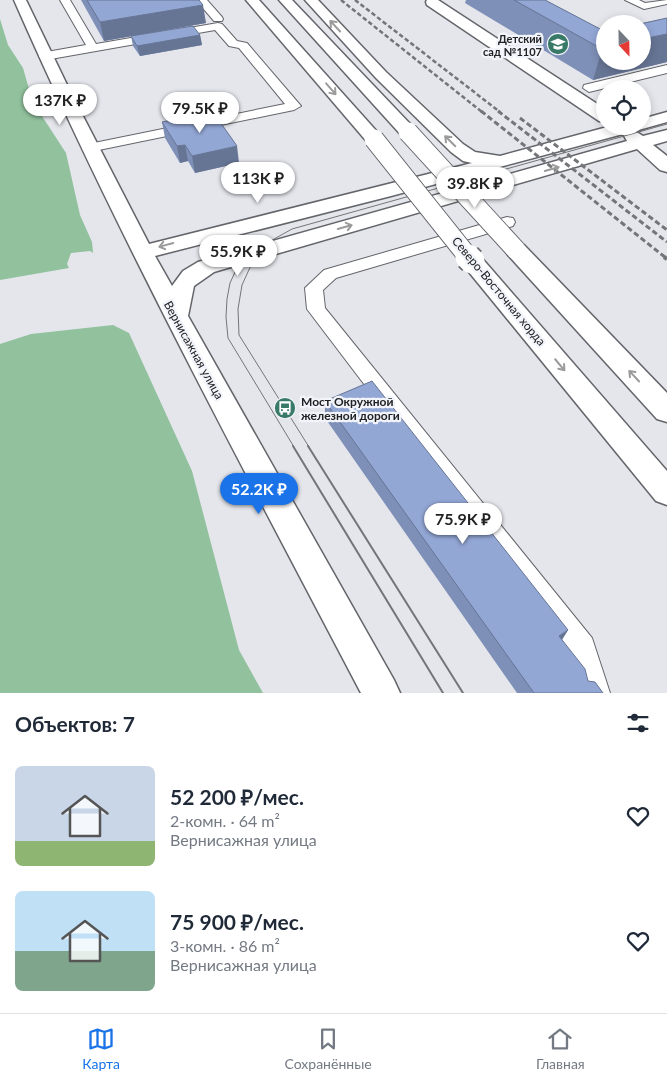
<!DOCTYPE html>
<html lang="ru">
<head>
<meta charset="utf-8">
<style>
	:root { --surface:#fff; --page:#f6f6f7; --text:#1f2937; --muted:#747a83; --line:#e0e1e3; --accent:#1a73e8 }
	body { margin:0; font-family:Lato,sans-serif; background:var(--page); color:var(--text); height:100vh; display:flex; flex-direction:column; font-size:19px; white-space:nowrap }
	* { box-sizing:border-box; margin:0 }
	p { font-size:16px; color:var(--muted) }
	.icon { flex:none; width:28px; height:28px; fill:none; stroke:currentColor; stroke-width:2; stroke-linecap:round; stroke-linejoin:round }
	.map { position:relative; height:693px; overflow:hidden }
	.sheet { display:flex; flex-direction:column; background:var(--surface); flex:1 }
	.sheet>* { flex:none }
	.needle { width:32px; rotate:158deg }
	.tools { position:absolute; left:596px; top:15px; display:grid; gap:10px }
	.tools a { display:grid; place-items:center; width:55px; height:55px; border-radius:50%; background:var(--surface); box-shadow:0 2px 8px #0003; font-size:25px }
	.price { position:absolute; translate:-50% -42px; padding:0 11px; border-radius:18px; background:#fff; color:#222; font-size:16px; line-height:32px; filter:drop-shadow(0 1px 2px #0008) }
	.price::after { content:''; position:absolute; left:50%; top:30px; width:15px; height:11px; margin-left:-8px; background:inherit; clip-path:polygon(0 0,100% 0,50% 100%) }
	.price.active { background:var(--accent); color:#fff }
	ul { padding:0; list-style:none }
	li { display:flex; align-items:center; gap:15px; height:125px; padding:0 15px }
	li span { display:grid; place-items:center; flex:none; width:140px; height:100px; border-radius:8px; color:#555 }
	li>.icon { margin-inline-start:auto }
	span .icon { width:60px; height:60px; fill:#fffc; stroke-width:1 }
	li b { font-size:21px }
	h2 { display:flex; justify-content:space-between; align-items:center; height:60px; padding:0 15px; font-size:21px }
	.tab-bar { display:flex; justify-content:space-around; align-items:center; height:70px; border-top:1px solid var(--line); background:var(--surface); font-size:14px; color:var(--muted) }
	.tab-bar a { display:grid; justify-items:center; gap:2px }
	.tab-bar .active { color:var(--accent) }
	.map>svg:first-child { display:block }
</style>
</head>
<body>
<div class="map">
<svg width="667" height="693" viewBox="0 0 667 693">
	<rect width="100%" height="100%" fill="#e4e6ec"/>
	<!-- forest -->
	<g fill="#91c19d">
		<polygon points="0,19 8,45 23,68 29,89 40,113 66,153 80,215 92,242 93,253 90,251 71,253 67,264 69,268 0,280"/>
		<polygon points="113,325 129,333 192,471 239,650 263,693 0,693 0,344 31,334"/>
	</g>
	<g fill="none" stroke-linecap="round" stroke-linejoin="round">
		<!-- minor casing -->
		<g stroke="#63656a" stroke-width="2">
			<g id="minor">
				<polygon points="60,0 70,0 96,44 218,23 222,24 237,41 247,43 301,106 294,110 89,152 84,151 82,148 84,145 89,144 285,104 239,48 229,46 215,30 45,60 41,59 39,56 41,53 86,45"/>
				<polygon points="196,0 207,0 222,17 223,19 222,21 214,21"/>
				<polygon points="625,0 639,0 645,3 667,0 667,4 644,9"/>
				<polygon points="667,65 667,73 589,92 583,88 584,85"/>
				<polygon points="507,217 513,218 515,222 513,226 336,278 323,290 325,308 592,638 610,693 580,693 570,655 307,309 305,288 324,270"/>
			</g>
		</g>
		<!-- major casing -->
		<g stroke="#63656a" stroke-width="3">
			<g id="major">
				<path d="M 14,0 L 26,0 L 69,89 L 149,244 L 472,163 L 463,161 L 451,152 L 376,78 L 305,0 L 318,0 L 386,72 L 463,144 L 475,152 L 500,156 L 611,126 L 642,126 L 642,119 L 667,112 L 667,122 L 635,131 L 643,136 L 667,130 L 667,141 L 653,145 L 667,156 L 667,172 L 660,170 L 637,149 L 214,272 L 194,286 L 188,316 L 394,680 L 400,693 L 361,693 C 241,464 118,237 14,0 ZM 623,134 L 627,141 L 198,262 L 183,271 L 172,286 L 155,256 L 391,196 Z"/>
				<polygon points="246,0 259,0 380,135 383,139 380,143 374,144 368,143"/>
				<polygon points="279,0 292,0 414,128 417,132 414,136 408,137 402,136"/>
				<polygon points="427,0 438,0 605,109 605,122 599,121 427,5 426,2"/>
				<polygon points="516,243 524,245 667,393 667,422 657,419 508,255 505,250 508,245"/>
				<polygon points="472,254 480,256 667,471 667,505 656,501 464,266 461,261 464,256"/>
			</g>
		</g>
		<!-- minor -->
		<use href="#minor" fill="#fff" fill-rule="evenodd"/>
		<!-- major -->
		<use href="#major" fill="#fff" fill-rule="evenodd"/>
		<!-- tram-far1 -->
		<g stroke="#737578" stroke-width="1">
			<polyline points="272,245 252,263 242,285 238,309 239,335 309,447"/>
			<polyline points="294,447 228,338 226,317 227,299 230,283 236,270 246,258 258,248 292,229 667,124"/>
		</g>
		<!-- tram -->
		<g stroke="#737578" stroke-width="2">
			<polyline points="293,446 443,693"/>
			<polyline points="308,446 463,693"/>
		</g>
		<!-- rail-far2 -->
		<g stroke="#737578" stroke-width="2.5" stroke-dasharray="4.5 2.5" stroke-linecap="butt">
			<polyline points="341,0 482,112"/>
			<polyline points="355,0 500,112"/>
		</g>
		<!-- rail-far1 -->
		<g stroke="#737578" stroke-width="3" stroke-dasharray="5.5 3" stroke-linecap="butt">
			<polyline points="481,111 666,258"/>
			<polyline points="498,111 667,242"/>
			<polyline points="520,118 667,230"/>
		</g>
		<!-- rail -->
		<polyline stroke="#737578" stroke-width="4" stroke-dasharray="8 4" stroke-linecap="butt" points="664,257 667,259"/>
		<!-- major-bridge-far1 casing -->
		<g stroke="#63656a" stroke-width="21" stroke-linecap="butt">
			<g id="major-bridge-far1">
				<polyline points="408,132 516,250"/>
				<polyline points="374,139 469,258"/>
			</g>
		</g>
		<!-- major-bridge casing -->
		<g stroke="#63656a" stroke-width="28" stroke-linecap="butt">
			<polyline id="major-bridge" points="468,257 472,261"/>
		</g>
		<!-- major-bridge-far1 -->
		<use href="#major-bridge-far1" stroke="#fff" stroke-width="19"/>
		<!-- major-bridge -->
		<use href="#major-bridge" stroke="#fff" stroke-width="25"/>
	</g>
	<!-- wall -->
	<g fill="#7e90b7">
		<polygon points="81,0 199,0 206,23 104,41"/>
		<polygon points="466,0 545,0 604,31 667,18 667,62 593,80 465,3"/>
		<polygon points="200,35 202,45 140,56 133,46 131,36"/>
		<polygon points="162,122 239,163 195,173 188,161 180,163 165,138"/>
		<polygon points="325,401 568,630 562,640 588,681 603,693 517,693 325,418"/>
	</g>
	<!-- shaded-wall -->
	<g fill="#677595">
		<polygon points="203,5 206,23 104,41 100,22"/>
		<polygon points="667,34 667,62 593,80 602,49 605,48 605,61 642,61 642,39"/>
		<polygon points="200,35 202,45 140,56 137,46"/>
		<polygon points="185,145 188,161 180,163 177,146"/>
		<polygon points="237,146 239,163 195,173 192,156"/>
		<polygon points="568,630 559,644 559,636"/>
	</g>
	<!-- building -->
	<g fill="#93a7d5" stroke="#677595">
		<polygon points="87,0 199,0 203,5 100,22"/>
		<polygon points="514,0 545,0 604,31 605,31 605,48 602,49"/>
		<polygon points="667,18 667,34 642,39 642,24 640,24"/>
		<polygon points="193,26 200,35 137,46 131,36"/>
		<polygon points="213,112 237,146 192,156 185,145 177,146 162,122"/>
		<polygon points="372,381 568,630 559,636 585,669 588,681 595,682 603,693 534,693 325,401"/>
	</g>
	<!-- one-way arrows -->
	<defs><path id="oneway-shaft" d="M-6 0H5M1.5-3L5.5 0L1.5 3" fill="none" stroke-width="1.6" stroke-linecap="round" stroke-linejoin="round" transform="scale(1.25)"/></defs>
	<g stroke="#9b9b9c">
		<use href="#oneway-shaft" transform="translate(335 26) rotate(-133)"/>
		<use href="#oneway-shaft" transform="translate(331 89) rotate(49)"/>
		<use href="#oneway-shaft" transform="translate(450 141) rotate(-135)"/>
		<use href="#oneway-shaft" transform="translate(552 169) rotate(-16)"/>
		<use href="#oneway-shaft" transform="translate(345 227) rotate(-16)"/>
		<use href="#oneway-shaft" transform="translate(166 245) rotate(165)"/>
		<use href="#oneway-shaft" transform="translate(560 365) rotate(50)"/>
		<use href="#oneway-shaft" transform="translate(634 376) rotate(-133)"/>
	</g>
	<!-- icons -->
	<defs>
		<g id="school-disc" transform="scale(1.125)"><circle r="9.5" fill="#397968" stroke="#f1f4fa"/><path d="M0-5L7-2L0 1L-7-2ZM-4 1L0 2.5L4 1V4Q0 6-4 4Z" fill="#fff"/></g>
		<g id="bus-disc" transform="scale(1.125)"><circle r="9.5" fill="#397968" stroke="#f1f4fa"/><path d="M-5-6H5V4H4V6H2V4H-2V6H-4V4H-5ZM-3.5-4V0h7V-4ZM-3.5 1.2v1.5H-2V1.2ZM2 1.2v1.5H3.5V1.2Z" fill="#fff"/></g>
	</defs>
	<g fill-rule="evenodd">
		<use href="#school-disc" x="558" y="44"/>
		<use href="#bus-disc" x="285" y="408"/>
	</g>
	<g text-anchor="middle" dominant-baseline="central" stroke-width="4.5" stroke-linejoin="round" paint-order="stroke">
		<!-- far-poi labels -->
		<g font-size="11" font-weight="bold" fill="#202123" stroke="#f1f4fa" text-anchor="end">
			<text x="542" y="38">Детский<tspan x="542" dy="13">сад №1107</tspan></text>
		</g>
		<!-- street labels -->
		<g font-size="12" fill="#202123" stroke="#f1f4fa">
			<text transform="translate(499 291) rotate(50)">Северо-Восточная хорда</text>
			<text transform="translate(194 350) rotate(61)">Вернисажная улица</text>
		</g>
		<!-- poi labels -->
		<g font-size="12" font-weight="bold" fill="#202123" stroke="#f1f4fa" text-anchor="start">
			<text x="301" y="401">Мост Окружной<tspan x="301" dy="14">железной дороги</tspan></text>
		</g>
	</g>
</svg>
<div class="tools">
<a><svg class="needle" viewBox="-14 -14 28 28"><path d="M0-13l5 13h-10z" fill="#e53935"/><path d="M0 13l5-13h-10z" fill="#747a83"/></svg></a>
<a><svg class="icon" aria-label="locate" viewBox="0 0 24 24"><circle cx="12" cy="12" r="6"/><path d="M12 2v4M12 18v4M2 12h4M18 12h4"/></svg></a>
</div>
<b class="price" style="left:60px;top:126px">137K ₽</b>
<b class="price" style="left:200px;top:134px">79.5K ₽</b>
<b class="price" style="left:258px;top:204px">113K ₽</b>
<b class="price" style="left:475px;top:209px">39.8K ₽</b>
<b class="price" style="left:238px;top:277px">55.9K ₽</b>
<b class="price active" style="left:259px;top:515px">52.2K ₽</b>
<b class="price" style="left:463px;top:545px">75.9K ₽</b>
</div>
<section class="sheet">
<h2>Объектов: 7<svg class="icon" aria-label="filters" viewBox="0 0 24 24"><path d="M4 7h16M4 17h16"/><circle cx="9" cy="7" r="2"/><circle cx="15" cy="17" r="2"/></svg></h2>
<ul>
<li><span style="background:linear-gradient(#c9d6e8 75%,#8fb573 0)"><svg class="icon" aria-label="home" viewBox="0 0 24 24"><path d="M3 11l9-7 9 7M6 9v11h12V9"/></svg></span><div><b>52 200 ₽/мес.</b><p>2-комн. · 64 m²</p><p>Вернисажная улица</p></div><svg class="icon" aria-label="heart" viewBox="0 0 24 24"><path d="M12 20l-8-8c-3-5 5-10 8-4 3-6 11-1 8 4z"/></svg></li>
<li><span style="background:linear-gradient(#bfe0f5 60%,#7fa58c 0)"><svg class="icon" aria-label="home" viewBox="0 0 24 24"><path d="M3 11l9-7 9 7M6 9v11h12V9"/></svg></span><div><b>75 900 ₽/мес.</b><p>3-комн. · 86 m²</p><p>Вернисажная улица</p></div><svg class="icon" aria-label="heart" viewBox="0 0 24 24"><path d="M12 20l-8-8c-3-5 5-10 8-4 3-6 11-1 8 4z"/></svg></li>
</ul>
</section>
<nav class="tab-bar">
<a class="active"><svg class="icon" aria-label="map" viewBox="0 0 24 24"><path d="M3 6l6-2 6 2 6-2v14l-6 2-6-2-6 2zM9 4v14M15 6v14"/></svg>Карта</a>
<a><svg class="icon" aria-label="saved" viewBox="0 0 24 24"><path d="M7 4h10v16l-5-4-5 4z"/></svg>Сохранённые</a>
<a><svg class="icon" aria-label="home" viewBox="0 0 24 24"><path d="M3 11l9-7 9 7M6 9v11h12V9"/></svg>Главная</a>
</nav>
</body>
</html>
